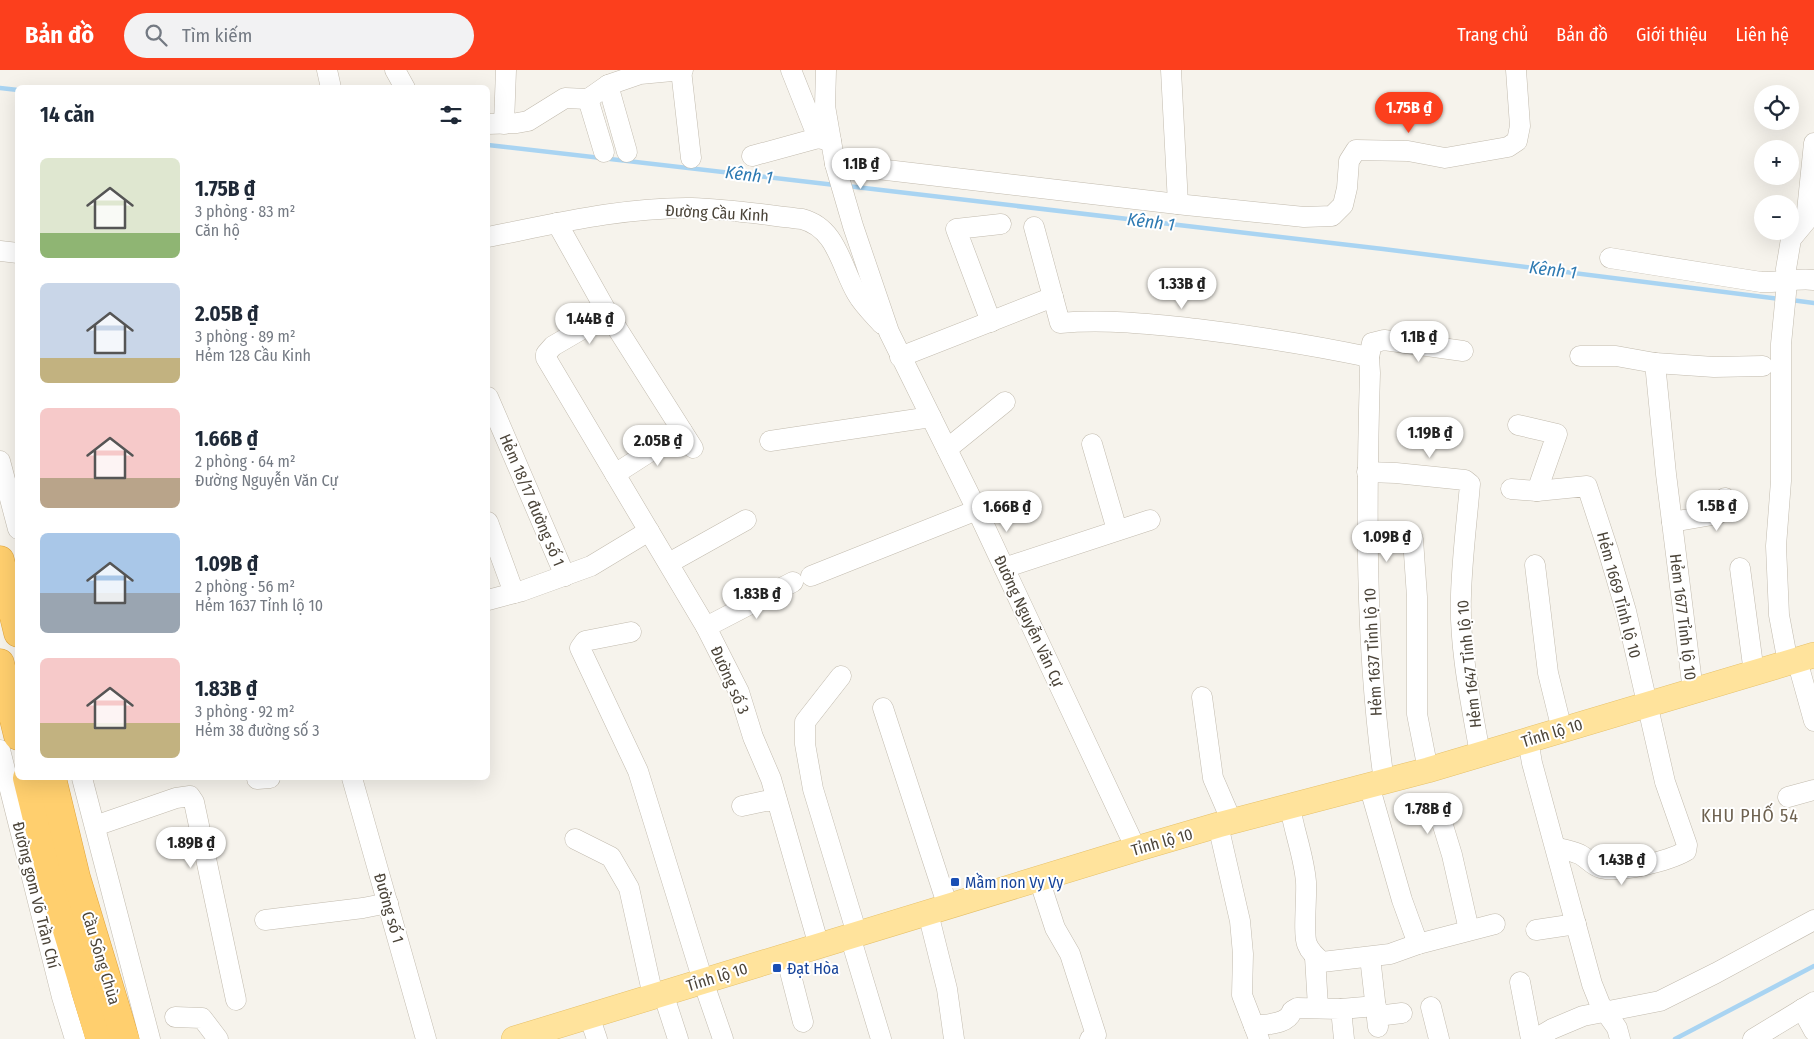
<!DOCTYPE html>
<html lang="vi">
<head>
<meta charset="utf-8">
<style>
	:root { --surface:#fff; --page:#f2f2f3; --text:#1f2937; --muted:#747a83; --accent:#fc3f1d }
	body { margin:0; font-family:"Fira Sans Condensed",sans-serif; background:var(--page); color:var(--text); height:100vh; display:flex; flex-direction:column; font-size:19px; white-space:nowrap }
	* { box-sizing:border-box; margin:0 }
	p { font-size:16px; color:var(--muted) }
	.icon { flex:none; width:28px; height:28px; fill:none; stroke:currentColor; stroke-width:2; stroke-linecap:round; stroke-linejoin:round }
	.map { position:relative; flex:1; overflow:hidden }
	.sheet { position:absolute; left:15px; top:15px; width:475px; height:695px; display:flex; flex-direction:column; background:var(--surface); border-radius:8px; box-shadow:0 5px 20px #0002 }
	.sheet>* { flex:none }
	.fabs { position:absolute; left:1754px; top:15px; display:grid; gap:10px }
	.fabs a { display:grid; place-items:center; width:45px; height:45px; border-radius:50%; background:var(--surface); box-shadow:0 5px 20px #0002; font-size:25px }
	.price { position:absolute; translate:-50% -42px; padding:0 11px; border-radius:18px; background:#fff; color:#222; font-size:16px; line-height:32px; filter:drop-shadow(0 1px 2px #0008) }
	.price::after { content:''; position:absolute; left:50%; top:30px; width:15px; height:11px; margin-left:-8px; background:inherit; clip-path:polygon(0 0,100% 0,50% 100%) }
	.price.selected { background:var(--accent); color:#fff }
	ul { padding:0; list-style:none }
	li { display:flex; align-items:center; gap:15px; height:125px; padding:0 25px }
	li span { display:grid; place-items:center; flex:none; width:140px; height:100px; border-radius:8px; color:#555 }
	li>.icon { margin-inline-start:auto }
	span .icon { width:60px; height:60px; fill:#fffc; stroke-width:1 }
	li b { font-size:21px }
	h2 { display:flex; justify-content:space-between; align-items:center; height:60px; padding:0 25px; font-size:21px }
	header { display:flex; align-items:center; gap:30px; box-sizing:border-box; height:70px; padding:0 25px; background:var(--accent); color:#fff }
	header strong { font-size:24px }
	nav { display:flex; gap:28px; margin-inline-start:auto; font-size:18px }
	.search { width:350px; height:45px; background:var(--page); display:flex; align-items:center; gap:12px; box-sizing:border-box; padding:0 18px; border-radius:28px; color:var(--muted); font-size:19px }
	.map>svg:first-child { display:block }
</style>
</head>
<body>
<header>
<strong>Bản đồ</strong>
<div class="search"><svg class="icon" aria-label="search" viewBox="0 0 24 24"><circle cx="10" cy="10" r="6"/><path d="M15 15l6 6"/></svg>Tìm kiếm</div>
<nav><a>Trang chủ</a><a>Bản đồ</a><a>Giới thiệu</a><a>Liên hệ</a></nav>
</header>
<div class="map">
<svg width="1814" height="969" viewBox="0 0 1814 969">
	<rect width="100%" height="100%" fill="#f6f3ec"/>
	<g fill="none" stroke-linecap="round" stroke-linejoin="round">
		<!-- stream -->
		<g stroke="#a9d4f2" stroke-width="4.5">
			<polyline points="0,18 18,20"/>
			<polyline points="488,75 835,115"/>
			<polyline points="847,116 1383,179 1780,229"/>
			<polyline points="1791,230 1814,233"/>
			<polyline points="1675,969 1814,896"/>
		</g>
		<!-- minor casing -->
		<g stroke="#c2bbae" stroke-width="21">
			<g id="minor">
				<polyline points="327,0 331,18"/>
				<polyline points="395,0 405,18"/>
				<polyline points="681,0 691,88"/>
				<polyline points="791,0 818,68 831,71"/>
				<polyline points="826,0 825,36 835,94 853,156 889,262 977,440 1136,779"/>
				<polyline points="1171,0 1178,134"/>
				<polyline points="608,15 627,82"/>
				<polyline points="588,29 604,82"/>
				<polyline points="488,54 517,53 528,51 565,28 588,29 608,15 640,4 683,0"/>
				<polyline points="504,54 506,0"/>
				<polyline points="752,86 818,68"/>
				<polyline points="835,94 1186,135 1304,147 1332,146 1343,135 1347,118 1349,91 1356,80 1408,81 1445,88 1508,77 1517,71 1520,56 1516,0"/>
				<polyline points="557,153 608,244 693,378"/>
				<path d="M 1034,157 L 1060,253 C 1106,249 1151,254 1197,259 C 1255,266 1312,275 1369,287"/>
				<path d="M 488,167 C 554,154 623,137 692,138 C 728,139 766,145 802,149 C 837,158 841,197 857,224 C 864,236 874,245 882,254"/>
				<polyline points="0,181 18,183"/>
				<path d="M 1610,188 L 1761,212 C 1779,213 1796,208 1814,210"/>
				<polyline points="608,244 553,276 546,284 546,288 706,557 739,622 753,667 771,709 819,876"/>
				<polyline points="991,252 956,159 1001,154"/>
				<polyline points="1580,286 1616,286 1655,293 1714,297 1763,296"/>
				<polyline points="900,287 1053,227"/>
				<polyline points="1655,293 1666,404 1693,621"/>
				<polyline points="488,327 565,506"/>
				<polyline points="1518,355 1557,364 1537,421"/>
				<polyline points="770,371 931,347"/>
				<polyline points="1092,374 1117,460"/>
				<polyline points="947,379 1005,332"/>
				<polyline points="0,391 18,459"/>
				<path d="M 1367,402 L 1396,403 L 1465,410 L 1470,414 C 1467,450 1462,488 1461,525 C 1459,578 1471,632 1480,684"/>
				<polyline points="615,404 682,361"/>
				<path d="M 1511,419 L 1537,421 L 1587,416 L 1608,480 L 1626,541 L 1665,712 L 1687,775 L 1686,781 C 1669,791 1620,803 1601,798 C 1593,796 1588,789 1581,785 C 1574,781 1564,780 1556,777"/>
				<polyline points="488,452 514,523"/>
				<polyline points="1672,452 1718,444 1724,435 1725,428"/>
				<polyline points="1413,469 1417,527 1417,644 1428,700"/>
				<polyline points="669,493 746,450"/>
				<polyline points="1535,495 1548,603 1562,660"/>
				<polyline points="1004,498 1150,450"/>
				<polyline points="1740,498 1754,603"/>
				<polyline points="811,506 977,440"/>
				<polyline points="488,530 522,521 591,496 649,461"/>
				<polyline points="706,557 793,512"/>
				<polyline points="631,562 585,571 580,578 638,701 703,911 723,969"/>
				<polyline points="1797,590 1814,651"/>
				<polyline points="1788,593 1779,545 1776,476 1781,411 1781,274 1787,213 1786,199 1791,169 1806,151 1814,73"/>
				<polyline points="841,606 805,652 805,674 813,719 857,864"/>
				<polyline points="1202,627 1213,708 1232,752"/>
				<polyline points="883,638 948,837"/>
				<polyline points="1528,670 1532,693 1592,914 1600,934 1617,958 1620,969"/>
				<polyline points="0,680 62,927 75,969"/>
				<polyline points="82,708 150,969"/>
				<polyline points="352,708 426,969"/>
				<polyline points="257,709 270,708"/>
				<path d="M 1384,711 C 1365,578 1366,437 1370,303 L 1369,287 L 1372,273 L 1384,270 L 1463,281"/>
				<polyline points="1369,715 1402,830 1418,874"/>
				<polyline points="1788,727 1814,720"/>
				<polyline points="742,736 765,731 777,731"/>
				<path d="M 1290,736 C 1294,762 1304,786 1306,812 C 1307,826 1303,864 1307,874 C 1310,882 1316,887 1322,892 L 1390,884 L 1418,874 L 1495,854"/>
				<polyline points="1437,736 1452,785 1469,860"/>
				<polyline points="1218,755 1240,851 1243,884 1242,925 1259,969"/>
				<polyline points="95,756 176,728 190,726 194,732 236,930"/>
				<polyline points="575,769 611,787 629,818 653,926"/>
				<polyline points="1039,809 1055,858 1070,884 1096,965 1090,969"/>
				<polyline points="928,843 947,919 954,969"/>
				<polyline points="265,850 363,838 388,833"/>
				<polyline points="1536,860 1576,854"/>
				<polyline points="850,866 881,969"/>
				<polyline points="786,886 803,952"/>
				<polyline points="1315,887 1318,937"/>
				<polyline points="1370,887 1378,957"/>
				<polyline points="1520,912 1531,969"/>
				<polyline points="663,923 678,969"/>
				<polyline points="1431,937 1439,969"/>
				<polyline points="1341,939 1376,936"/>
				<polyline points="1802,939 1814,961"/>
				<polyline points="589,946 597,969"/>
				<polyline points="1377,946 1402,943"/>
				<polyline points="175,947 202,948 218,969"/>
				<path d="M 1254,956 C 1266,954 1288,955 1292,941 L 1297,938 L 1341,939 L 1344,969"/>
				<polyline points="1535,969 1552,959 1583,946 1660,931 1716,903 1814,850"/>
				<polyline points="1753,969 1814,932"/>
			</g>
		</g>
		<!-- major casing -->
		<g stroke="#e6c16a" stroke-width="26">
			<polyline id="major" points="514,969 1136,779 1218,755 1428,700 1814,585"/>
		</g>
		<!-- highway casing -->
		<g stroke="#e0a43c" stroke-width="29">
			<g id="highway">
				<polyline points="0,490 18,563"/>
				<polyline points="0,593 18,666"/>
				<polyline points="27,708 53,814 100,969"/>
				<polyline points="52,708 76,807 125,969"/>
			</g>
		</g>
		<!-- minor -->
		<use href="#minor" stroke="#fff" stroke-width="20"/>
		<!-- major -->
		<use href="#major" stroke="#ffe39c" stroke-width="25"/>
		<!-- highway -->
		<use href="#highway" stroke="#ffcf6e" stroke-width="28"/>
	</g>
	<!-- markers -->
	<g fill="#1a4fb4" stroke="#fff" stroke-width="2">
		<rect x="950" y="807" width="10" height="10" rx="2.5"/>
		<rect x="772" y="893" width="10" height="10" rx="2.5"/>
	</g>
	<g text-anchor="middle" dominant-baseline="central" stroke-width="4" stroke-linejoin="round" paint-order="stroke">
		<!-- street labels -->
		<g font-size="16" fill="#4b4439" stroke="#fff">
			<text transform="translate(717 143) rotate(3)">Đường Cầu Kinh</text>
			<text transform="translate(532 430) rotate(67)">Hẻm 18/17 đường số 1</text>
			<text transform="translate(1619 525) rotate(75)">Hẻm 1669 Tỉnh lộ 10</text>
			<text transform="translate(1683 547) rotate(83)">Hẻm 1677 Tỉnh lộ 10</text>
			<text transform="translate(1029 551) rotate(65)">Đường Nguyễn Văn Cự</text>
			<text transform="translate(1373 582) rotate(-93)">Hẻm 1637 Tỉnh lộ 10</text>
			<text transform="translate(1469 594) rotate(-96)">Hẻm 1647 Tỉnh lộ 10</text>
			<text transform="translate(730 610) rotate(66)">Đường số 3</text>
			<text transform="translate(1552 663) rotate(-17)">Tỉnh lộ 10</text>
			<text transform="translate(1162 772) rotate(-16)">Tỉnh lộ 10</text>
			<text transform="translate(36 825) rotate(76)">Đường gom Võ Trần Chí</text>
			<text transform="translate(389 838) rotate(74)">Đường số 1</text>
			<text transform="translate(101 888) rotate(73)">Cầu Sông Chùa</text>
			<text transform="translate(717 907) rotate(-17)">Tỉnh lộ 10</text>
		</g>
		<!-- transit labels -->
		<g font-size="16" fill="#164399" stroke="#fff" text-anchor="start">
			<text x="965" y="812">Mầm non Vy Vy</text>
			<text x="787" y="898">Đạt Hòa</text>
		</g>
		<!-- water labels -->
		<g font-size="18" font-style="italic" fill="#2e7ab2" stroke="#fff">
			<text transform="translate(749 105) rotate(7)">Kênh 1</text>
			<text transform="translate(1151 152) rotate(7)">Kênh 1</text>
			<text transform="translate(1553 200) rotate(7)">Kênh 1</text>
		</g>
		<!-- neighbourhood labels -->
		<g font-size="18" letter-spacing="1" fill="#6e6250" stroke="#fff">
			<text x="1750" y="746">KHU PHỐ 54</text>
		</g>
	</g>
</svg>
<div class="fabs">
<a><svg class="icon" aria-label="locate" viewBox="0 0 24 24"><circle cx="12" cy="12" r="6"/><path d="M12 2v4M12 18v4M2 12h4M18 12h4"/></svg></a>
<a>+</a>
<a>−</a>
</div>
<b class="price selected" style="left:1409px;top:64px">1.75B ₫</b>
<b class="price" style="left:861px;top:120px">1.1B ₫</b>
<b class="price" style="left:1182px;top:240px">1.33B ₫</b>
<b class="price" style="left:590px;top:275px">1.44B ₫</b>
<b class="price" style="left:1419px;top:293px">1.1B ₫</b>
<b class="price" style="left:1430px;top:389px">1.19B ₫</b>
<b class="price" style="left:658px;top:397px">2.05B ₫</b>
<b class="price" style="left:1717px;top:462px">1.5B ₫</b>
<b class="price" style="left:1007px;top:463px">1.66B ₫</b>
<b class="price" style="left:1387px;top:493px">1.09B ₫</b>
<b class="price" style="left:757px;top:550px">1.83B ₫</b>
<b class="price" style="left:1428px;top:765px">1.78B ₫</b>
<b class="price" style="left:191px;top:799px">1.89B ₫</b>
<b class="price" style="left:1622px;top:816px">1.43B ₫</b>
<section class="sheet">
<h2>14 căn<svg class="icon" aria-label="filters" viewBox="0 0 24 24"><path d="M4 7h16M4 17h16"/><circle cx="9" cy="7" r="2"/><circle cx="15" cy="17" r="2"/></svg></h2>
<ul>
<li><span style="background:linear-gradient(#dfe7d0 75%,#8fb573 0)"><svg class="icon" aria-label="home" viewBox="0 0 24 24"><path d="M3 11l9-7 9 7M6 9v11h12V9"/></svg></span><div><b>1.75B ₫</b><p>3 phòng · 83 m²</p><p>Căn hộ</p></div></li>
<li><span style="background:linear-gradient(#c9d6e8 75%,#c2b280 0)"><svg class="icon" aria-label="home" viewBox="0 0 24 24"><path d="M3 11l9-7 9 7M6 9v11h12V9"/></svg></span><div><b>2.05B ₫</b><p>3 phòng · 89 m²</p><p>Hẻm 128 Cầu Kinh</p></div></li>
<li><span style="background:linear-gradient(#f6c9c9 70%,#b9a48a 0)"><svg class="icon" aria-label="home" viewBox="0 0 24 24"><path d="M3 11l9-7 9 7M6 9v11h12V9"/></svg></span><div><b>1.66B ₫</b><p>2 phòng · 64 m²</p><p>Đường Nguyễn Văn Cự</p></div></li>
<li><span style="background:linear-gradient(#a9c7e8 60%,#9aa5b1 0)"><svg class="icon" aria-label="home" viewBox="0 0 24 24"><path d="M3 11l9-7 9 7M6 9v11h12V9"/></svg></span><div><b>1.09B ₫</b><p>2 phòng · 56 m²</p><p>Hẻm 1637 Tỉnh lộ 10</p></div></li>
<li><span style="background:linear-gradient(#f6c9c9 65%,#c2b280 0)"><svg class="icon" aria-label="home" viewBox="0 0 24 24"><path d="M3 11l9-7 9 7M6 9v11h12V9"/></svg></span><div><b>1.83B ₫</b><p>3 phòng · 92 m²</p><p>Hẻm 38 đường số 3</p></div></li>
</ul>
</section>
</div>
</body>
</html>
